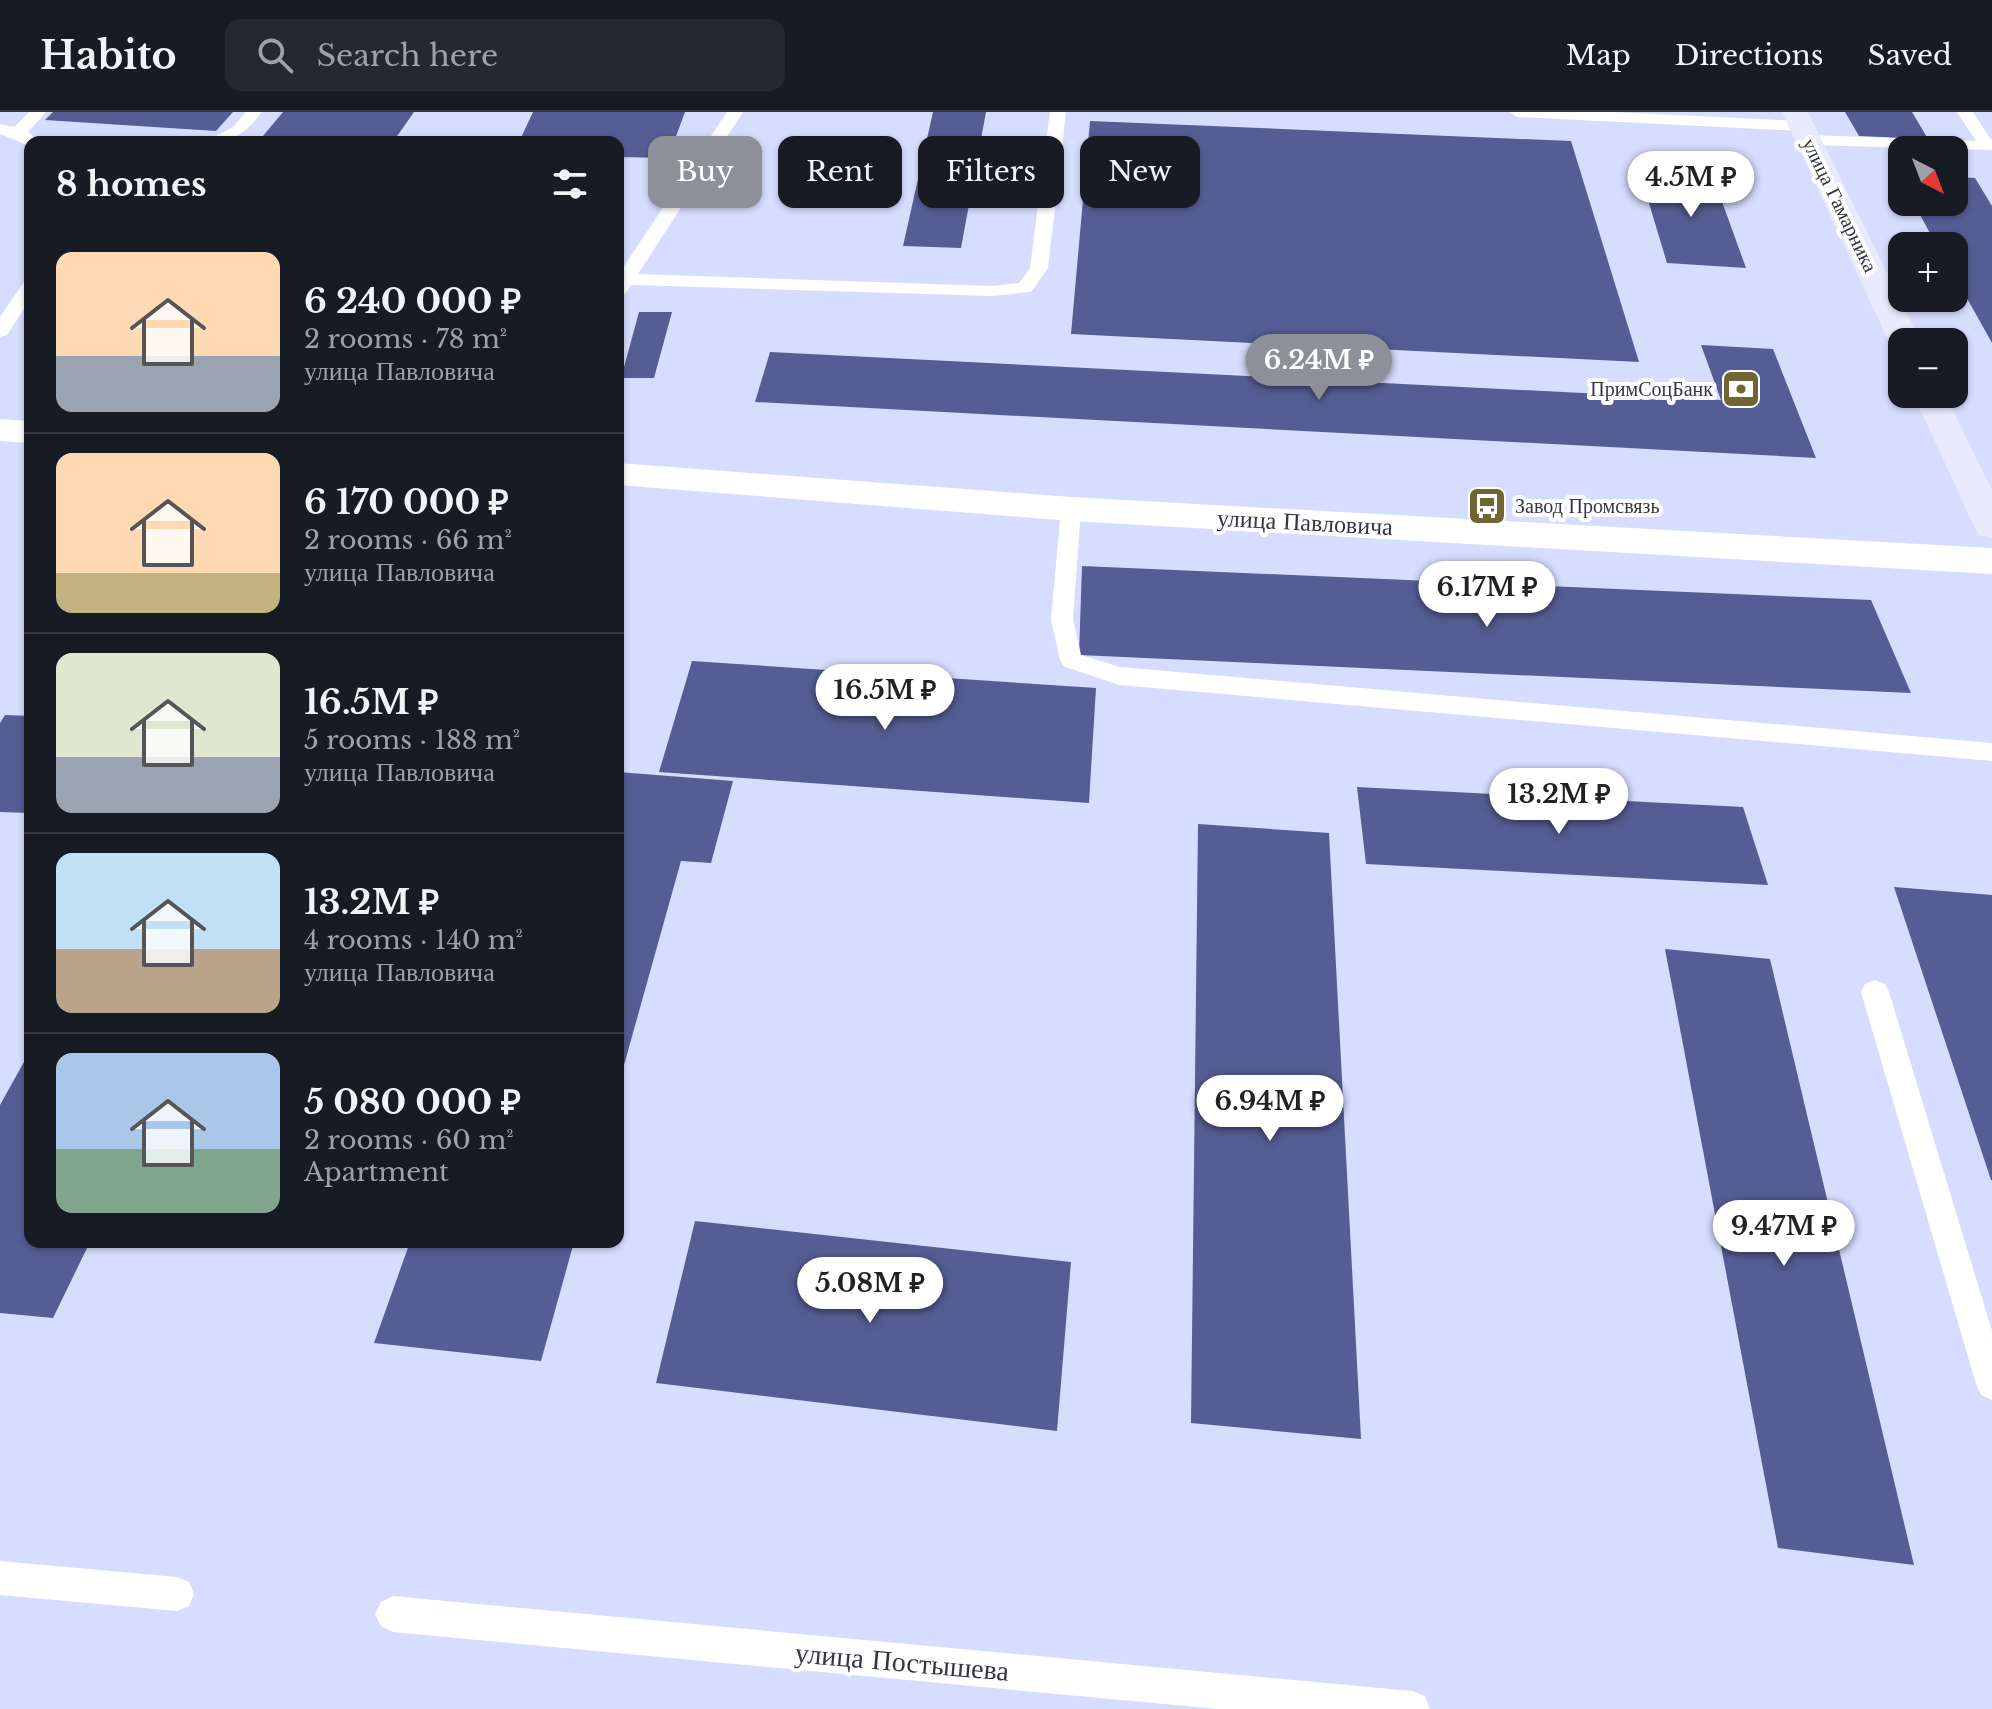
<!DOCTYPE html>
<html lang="en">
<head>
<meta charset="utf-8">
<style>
	:root { --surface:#171b24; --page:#242831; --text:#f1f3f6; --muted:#9ea1a6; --line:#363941; --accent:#8c9099 }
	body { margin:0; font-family:"Libre Baskerville",serif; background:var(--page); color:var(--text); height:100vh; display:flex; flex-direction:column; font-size:30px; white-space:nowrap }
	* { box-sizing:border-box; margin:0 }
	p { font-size:26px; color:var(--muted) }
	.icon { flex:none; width:44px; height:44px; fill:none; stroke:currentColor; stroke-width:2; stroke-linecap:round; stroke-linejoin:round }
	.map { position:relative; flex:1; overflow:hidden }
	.drawer { position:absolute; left:24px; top:24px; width:600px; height:1112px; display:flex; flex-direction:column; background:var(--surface); border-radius:16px; box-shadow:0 2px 6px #0004 }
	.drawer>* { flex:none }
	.guide { position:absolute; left:648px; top:24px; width:760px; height:72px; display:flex; gap:16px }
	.needle { width:52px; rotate:138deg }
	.buttons { position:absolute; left:1888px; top:24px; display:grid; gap:16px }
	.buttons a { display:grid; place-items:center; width:80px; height:80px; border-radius:16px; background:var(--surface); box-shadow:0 2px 6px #0004; font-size:40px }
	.price { position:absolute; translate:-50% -68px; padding:0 18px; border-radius:28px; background:#fff; color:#222; font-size:26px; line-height:52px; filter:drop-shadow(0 2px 4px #0008) }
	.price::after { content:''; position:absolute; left:50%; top:48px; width:24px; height:18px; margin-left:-12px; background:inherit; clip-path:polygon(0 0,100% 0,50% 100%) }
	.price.selected { background:var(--accent); color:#fff }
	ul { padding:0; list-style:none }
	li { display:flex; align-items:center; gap:24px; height:200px; padding:0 32px }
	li+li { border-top:2px solid var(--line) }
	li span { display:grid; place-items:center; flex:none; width:224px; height:160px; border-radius:16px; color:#555 }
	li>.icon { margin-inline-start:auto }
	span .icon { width:96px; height:96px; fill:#fffc; stroke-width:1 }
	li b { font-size:34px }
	h2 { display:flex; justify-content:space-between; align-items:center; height:96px; padding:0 32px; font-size:34px }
	.chip { padding:0 28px; border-radius:16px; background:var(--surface); box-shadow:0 2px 6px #0004; font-size:28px; line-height:72px }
	.chip.selected { background:var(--accent); color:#fff }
	header { display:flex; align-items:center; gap:48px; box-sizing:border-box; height:112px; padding:0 40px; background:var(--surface); border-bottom:2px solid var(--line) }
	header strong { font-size:38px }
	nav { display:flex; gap:44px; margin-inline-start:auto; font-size:28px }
	.search { width:560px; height:72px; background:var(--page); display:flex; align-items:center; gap:20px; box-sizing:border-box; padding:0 28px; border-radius:16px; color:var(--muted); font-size:30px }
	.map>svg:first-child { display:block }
</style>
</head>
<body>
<header>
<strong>Habito</strong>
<div class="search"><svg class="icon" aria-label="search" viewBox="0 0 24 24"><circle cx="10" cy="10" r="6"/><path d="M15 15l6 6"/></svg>Search here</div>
<nav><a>Map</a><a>Directions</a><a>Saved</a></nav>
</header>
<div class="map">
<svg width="1992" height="1597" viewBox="0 0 1992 1597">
	<rect width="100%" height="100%" fill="#d7ddfe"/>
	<!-- building -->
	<g fill="#565d94">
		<polygon points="53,0 233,0 216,19 45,8"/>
		<polygon points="283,0 414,0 393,30 258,30"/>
		<polygon points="533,0 685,0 668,46 618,45 618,30 519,30"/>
		<polygon points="933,0 986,0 961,136 903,134"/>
		<polygon points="1845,0 1912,0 1928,27 1859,24"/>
		<polygon points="1090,9 1571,29 1639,250 1071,222"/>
		<polygon points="1639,58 1712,62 1746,156 1667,151"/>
		<polygon points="1954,65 1975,66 1992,94 1992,231 1954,163 1954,134 1937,134 1913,90 1954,90"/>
		<polygon points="639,200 672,200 654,266 621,266"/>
		<polygon points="1701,233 1773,237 1816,346 755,290 770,240 1721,288"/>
		<polygon points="1082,454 1871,488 1911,581 1079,543"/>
		<polygon points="692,549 1096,576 1089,691 659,660"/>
		<polygon points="5,603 30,604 30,701 0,700 0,611"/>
		<polygon points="618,660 733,669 711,751 681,749 619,971"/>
		<polygon points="1357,675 1743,695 1768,773 1366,752"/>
		<polygon points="1198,712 1329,721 1361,1327 1191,1311"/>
		<polygon points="1894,775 1992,783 1992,1068 1991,1068"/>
		<polygon points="1665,837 1770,847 1914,1453 1778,1436"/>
		<polygon points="30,939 30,1130 90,1130 53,1206 0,1201 0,993"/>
		<polygon points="695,1109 1071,1150 1057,1319 656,1271"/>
		<polygon points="410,1130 574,1130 541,1249 374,1231"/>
	</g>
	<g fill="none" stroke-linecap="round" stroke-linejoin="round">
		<!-- lane -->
		<g fill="#fff" fill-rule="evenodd">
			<polygon points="29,0 46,0 28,20 40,30 30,30 30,34 0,22 0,12 14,15"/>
			<path d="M 246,0 L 262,0 C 245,22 233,30 205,30 L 233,15 Z"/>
			<polygon points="727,0 743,0 638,162 992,174 1019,171 1030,156 1050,0 1066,0 1048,156 1031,180 992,184 631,173 625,182 618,183 618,163"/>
			<polygon points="1509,0 1613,0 1801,9 1809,14 1801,19 1517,5"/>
			<polygon points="1957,0 1973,0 1992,29 1992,38 1809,33 1801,28 1809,23 1976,29"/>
			<polygon points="30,169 30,188 7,223 0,225 0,205 24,170"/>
			<polygon points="1071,390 1078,392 1081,397 1073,507 1081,543 1120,555 1992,631 1992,649 1119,573 1063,554 1060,548 1051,507 1061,397 1064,392"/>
			<polygon points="1875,868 1885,872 1889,880 1992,1219 1992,1288 1981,1283 1976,1272 1861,880 1865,872"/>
			<polygon points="0,1449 177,1465 189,1470 194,1482 189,1494 177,1499 0,1483"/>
			<polygon points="393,1484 1412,1579 1425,1584 1430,1597 1218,1597 393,1520 381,1514 375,1502 381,1490"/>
		</g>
		<!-- street -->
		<g fill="#fff" fill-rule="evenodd">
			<polygon points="0,307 30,309 30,331 0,329"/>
			<polygon points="618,351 1071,385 1992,436 1992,462 1071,409 618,373"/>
		</g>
		<!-- secondary -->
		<g fill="#e8ebfe" fill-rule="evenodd">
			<polygon points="1782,0 1808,0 1921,230 1902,230 1902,239 1894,237 1889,230"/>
			<polygon points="1913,282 1945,282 1992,378 1992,426 1979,423 1974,414"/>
		</g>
	</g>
	<!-- icons -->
	<defs>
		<g id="bank-square" transform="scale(2)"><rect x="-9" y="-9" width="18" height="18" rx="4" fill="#716532" stroke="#fff"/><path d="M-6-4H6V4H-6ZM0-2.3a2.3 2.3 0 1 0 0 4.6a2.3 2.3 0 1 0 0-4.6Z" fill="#fff"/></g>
		<g id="bus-square" transform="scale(2)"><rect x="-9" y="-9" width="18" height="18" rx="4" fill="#716532" stroke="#fff"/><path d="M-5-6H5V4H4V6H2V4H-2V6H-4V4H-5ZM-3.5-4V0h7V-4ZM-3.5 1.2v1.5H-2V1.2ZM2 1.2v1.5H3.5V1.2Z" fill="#fff"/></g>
	</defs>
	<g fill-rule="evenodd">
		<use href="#bank-square" x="1741" y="277"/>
		<use href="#bus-square" x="1487" y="394"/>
	</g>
	<g text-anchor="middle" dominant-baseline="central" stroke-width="8" stroke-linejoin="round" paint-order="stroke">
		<!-- far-street labels -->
		<g font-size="20" fill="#343643" stroke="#fff">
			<text transform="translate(1840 93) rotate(64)">улица Гамарника</text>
		</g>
		<!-- far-poi labels -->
		<g font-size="20" fill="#343643" stroke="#fff" text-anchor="end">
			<text x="1713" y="277">ПримСоцБанк</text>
			<text x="1515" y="394" text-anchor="start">Завод Промсвязь</text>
		</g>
		<!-- street labels -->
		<g font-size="24" fill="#343643" stroke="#fff">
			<text transform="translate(1305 410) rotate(3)">улица Павловича</text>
		</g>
		<!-- near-street labels -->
		<g font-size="28" fill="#343643" stroke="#fff">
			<text transform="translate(902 1550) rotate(5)">улица Постышева</text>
		</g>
	</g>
</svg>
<div class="buttons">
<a><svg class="needle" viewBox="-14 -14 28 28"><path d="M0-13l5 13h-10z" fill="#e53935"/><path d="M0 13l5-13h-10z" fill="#9ea1a6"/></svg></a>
<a>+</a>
<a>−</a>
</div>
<b class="price" style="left:1691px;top:107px">4.5M ₽</b>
<b class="price selected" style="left:1319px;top:290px">6.24M ₽</b>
<b class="price" style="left:1487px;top:517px">6.17M ₽</b>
<b class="price" style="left:885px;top:620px">16.5M ₽</b>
<b class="price" style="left:1559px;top:724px">13.2M ₽</b>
<b class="price" style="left:1270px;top:1031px">6.94M ₽</b>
<b class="price" style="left:1784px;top:1156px">9.47M ₽</b>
<b class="price" style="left:870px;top:1213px">5.08M ₽</b>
<div class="guide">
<a class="chip selected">Buy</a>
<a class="chip">Rent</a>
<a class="chip">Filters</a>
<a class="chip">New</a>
</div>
<section class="drawer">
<h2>8 homes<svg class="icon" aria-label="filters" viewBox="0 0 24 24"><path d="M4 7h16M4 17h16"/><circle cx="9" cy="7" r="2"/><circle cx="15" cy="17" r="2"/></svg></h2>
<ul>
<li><span style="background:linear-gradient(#ffd9b3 65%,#9aa5b1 0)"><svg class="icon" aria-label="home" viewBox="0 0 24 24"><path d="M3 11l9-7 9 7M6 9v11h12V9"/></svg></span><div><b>6 240 000 ₽</b><p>2 rooms · 78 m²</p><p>улица Павловича</p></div></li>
<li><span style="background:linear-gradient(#ffd9b3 75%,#c2b280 0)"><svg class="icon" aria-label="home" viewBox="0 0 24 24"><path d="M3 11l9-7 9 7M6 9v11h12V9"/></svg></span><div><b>6 170 000 ₽</b><p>2 rooms · 66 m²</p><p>улица Павловича</p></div></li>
<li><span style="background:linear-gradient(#dfe7d0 65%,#9aa5b1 0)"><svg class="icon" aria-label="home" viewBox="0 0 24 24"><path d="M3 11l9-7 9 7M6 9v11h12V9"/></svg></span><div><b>16.5M ₽</b><p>5 rooms · 188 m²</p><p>улица Павловича</p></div></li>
<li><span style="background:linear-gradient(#bfe0f5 60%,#b9a48a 0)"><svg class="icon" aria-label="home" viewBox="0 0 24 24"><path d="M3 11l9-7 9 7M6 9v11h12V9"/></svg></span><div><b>13.2M ₽</b><p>4 rooms · 140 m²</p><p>улица Павловича</p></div></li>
<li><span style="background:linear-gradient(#a9c7e8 60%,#7fa58c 0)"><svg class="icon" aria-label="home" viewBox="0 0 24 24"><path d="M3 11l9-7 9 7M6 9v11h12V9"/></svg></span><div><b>5 080 000 ₽</b><p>2 rooms · 60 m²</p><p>Apartment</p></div></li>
</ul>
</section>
</div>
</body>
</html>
